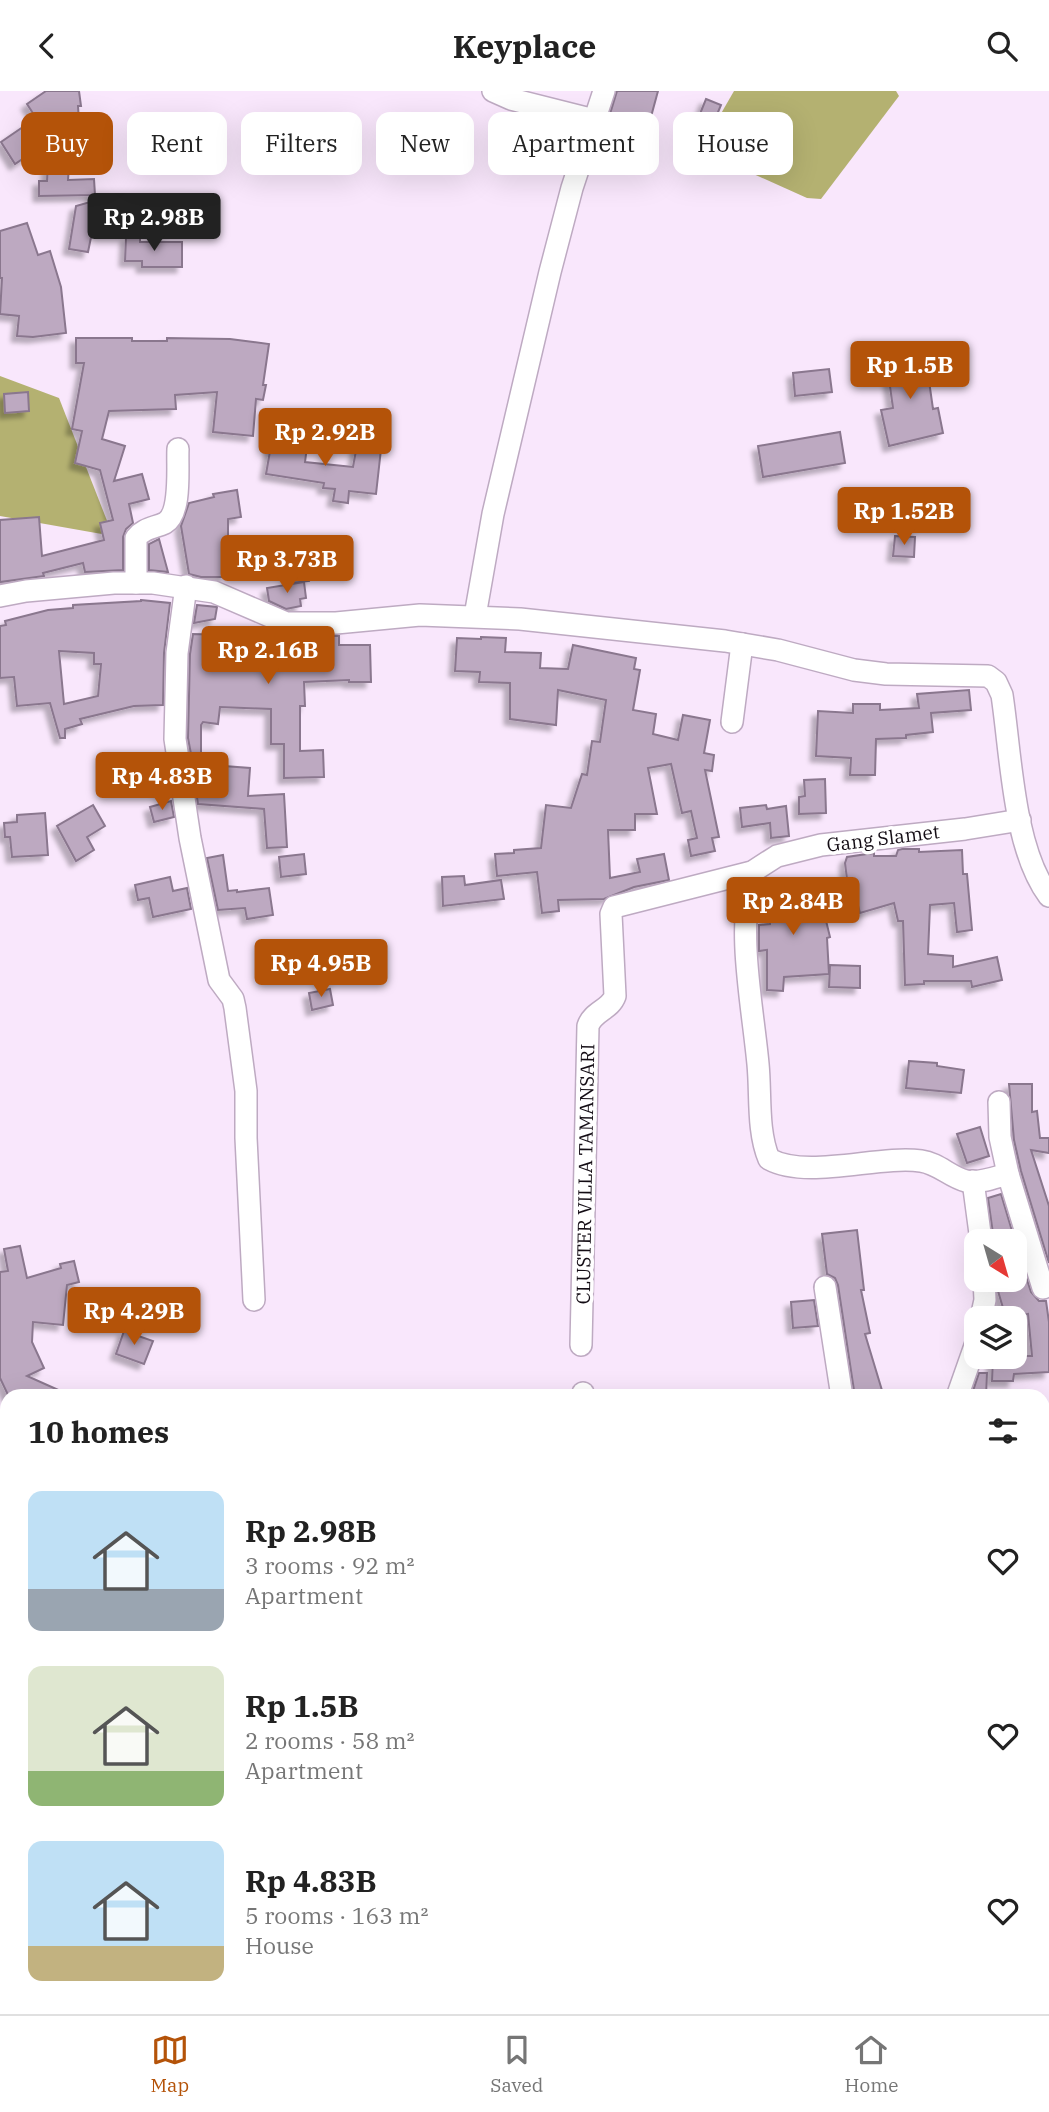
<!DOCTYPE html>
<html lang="en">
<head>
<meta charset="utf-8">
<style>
	:root { --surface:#fff; --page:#f6f6f6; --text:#222; --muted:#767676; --line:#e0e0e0; --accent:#b45309 }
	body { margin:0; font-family:"IBM Plex Serif",serif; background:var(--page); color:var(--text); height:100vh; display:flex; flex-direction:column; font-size:26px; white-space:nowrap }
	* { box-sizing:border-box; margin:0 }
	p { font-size:23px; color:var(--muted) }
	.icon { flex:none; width:38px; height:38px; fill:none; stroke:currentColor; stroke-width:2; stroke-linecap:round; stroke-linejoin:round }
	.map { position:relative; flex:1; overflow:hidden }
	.sheet { position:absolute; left:0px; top:1298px; width:1050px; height:625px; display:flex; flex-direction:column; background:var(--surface); border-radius:21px 21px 0 0; box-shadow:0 7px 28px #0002 }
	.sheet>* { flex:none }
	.guide { position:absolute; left:21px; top:21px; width:1008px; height:63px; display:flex; gap:14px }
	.needle { width:46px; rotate:143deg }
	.fabs { position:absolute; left:964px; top:1138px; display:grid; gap:14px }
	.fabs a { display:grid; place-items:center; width:63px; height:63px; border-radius:14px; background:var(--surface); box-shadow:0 7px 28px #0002; font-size:35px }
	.price { position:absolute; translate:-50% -60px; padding:0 16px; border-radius:7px; background:var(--accent); color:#fff; font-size:23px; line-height:46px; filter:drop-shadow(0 2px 4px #0008) }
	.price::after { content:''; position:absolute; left:50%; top:42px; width:21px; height:16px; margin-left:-10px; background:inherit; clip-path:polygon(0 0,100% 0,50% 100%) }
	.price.current { background:#222; color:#fff }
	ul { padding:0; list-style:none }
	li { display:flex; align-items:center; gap:21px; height:175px; padding:0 28px }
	li span { display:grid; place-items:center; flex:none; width:196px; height:140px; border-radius:14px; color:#555 }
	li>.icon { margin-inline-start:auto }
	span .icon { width:84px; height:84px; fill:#fffc; stroke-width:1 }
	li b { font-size:30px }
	h2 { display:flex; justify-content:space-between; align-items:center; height:84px; padding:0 28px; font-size:30px }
	.chip { padding:0 24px; border-radius:14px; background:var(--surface); box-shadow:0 7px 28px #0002; font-size:24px; line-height:63px }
	.chip.current { background:var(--accent); color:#fff }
	header { display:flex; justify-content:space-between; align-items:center; height:91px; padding:0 28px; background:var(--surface); font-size:32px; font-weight:700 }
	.tab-bar { display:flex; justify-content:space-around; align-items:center; height:98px; border-top:2px solid var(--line); background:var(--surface); font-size:19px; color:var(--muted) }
	.tab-bar a { display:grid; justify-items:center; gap:4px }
	.tab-bar .current { color:var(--accent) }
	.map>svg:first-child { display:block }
</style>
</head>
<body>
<header><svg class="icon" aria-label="back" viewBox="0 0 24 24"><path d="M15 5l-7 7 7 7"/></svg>Keyplace<svg class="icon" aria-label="search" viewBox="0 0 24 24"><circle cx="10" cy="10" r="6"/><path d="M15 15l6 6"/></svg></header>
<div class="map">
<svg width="1049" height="1923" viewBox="0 0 1049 1923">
	<defs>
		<filter id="shadow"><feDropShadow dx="-5.5" dy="5.5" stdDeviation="2" flood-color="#0004"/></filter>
	</defs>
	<rect width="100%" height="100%" fill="#f9e7fc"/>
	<!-- forest -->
	<g fill="#b4b171">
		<polygon points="734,0 896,0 899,5 821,108 807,107 700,59"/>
		<polygon points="0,285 59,307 113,445 0,425"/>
	</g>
	<!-- building -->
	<g fill="#bda9c1" stroke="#8a778e" stroke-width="2" fill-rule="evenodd" filter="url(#shadow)">
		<polygon points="46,0 79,0 81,15 78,15 80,47 83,46 84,61 70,61 68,89 94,88 95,104 39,105 39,90 47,90 49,50 15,73 1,51 36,27 27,13"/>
		<polygon points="617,0 658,0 649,33 610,23"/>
		<polygon points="706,8 721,14 708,45 693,40"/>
		<polygon points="90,111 98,112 88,161 69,158 76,115"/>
		<polygon points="27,132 38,164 50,160 61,196 66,242 33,246 17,245 19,225 0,223 2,187 0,187 0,140"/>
		<polygon points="126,146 140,146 140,151 182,151 182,176 142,176 142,170 125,170"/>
		<polygon points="76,247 132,247 132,250 167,250 167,247 230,248 269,253 263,294 266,294 263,309 256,308 253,345 213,341 217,301 175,304 176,318 109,320 102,348 125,355 114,390 142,383 149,408 129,413 133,432 126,438 123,446 123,479 85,481 83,472 43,482 44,485 0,491 0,429 39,426 42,465 104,449 100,432 113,429 100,379 75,372 82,340 72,338 84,272 76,272"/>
		<polygon points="925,262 933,318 938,317 943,342 889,355 881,319 893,317 886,267"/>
		<polygon points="829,278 832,301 795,305 793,282"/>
		<polygon points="28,301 29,320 5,322 4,303"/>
		<polygon points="840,341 845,372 763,386 758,355"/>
		<polygon points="273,343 308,348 305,371 353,376 357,354 381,358 376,403 349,400 348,412 333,410 335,398 323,397 324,392 266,383"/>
		<polygon points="237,399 241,426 228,428 228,462 253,460 254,473 225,476 225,486 201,486 189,483 181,435 189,412 214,406 213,403"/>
		<polygon points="895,445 915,446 914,466 893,465"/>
		<polygon points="159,448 168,481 149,479 149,453"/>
		<polygon points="307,474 309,490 293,492 291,477"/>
		<polygon points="304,491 306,507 300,508 301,515 286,518 269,510 267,497"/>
		<path d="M 141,509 L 170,512 L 164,562 L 163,614 L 134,615 L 80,628 L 82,633 L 65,638 L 65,647 L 60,647 L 50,612 L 17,615 L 14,586 L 0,587 L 0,535 L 6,534 L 5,530 L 48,519 L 73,517 L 73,514 L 141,510 ZM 59,560 L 94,562 L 94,573 L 101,573 L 98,605 L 64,613 Z"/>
		<polygon points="197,514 217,516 215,528 194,532"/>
		<polygon points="193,543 273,545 273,556 322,552 321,545 339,545 339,554 370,554 371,591 349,591 349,589 304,591 305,615 300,615 300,660 323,659 324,686 284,687 284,653 271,653 271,618 220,616 218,633 203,631 201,634 201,663 191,663 188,647 190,563"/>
		<polygon points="481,546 506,547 505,561 541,562 540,577 568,578 573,554 636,567 634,578 640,579 633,619 656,623 653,643 678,649 683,624 710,629 704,662 714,664 712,680 705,679 719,746 712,747 715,760 691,765 688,749 697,747 691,720 682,722 671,673 648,677 657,723 635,723 635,739 608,739 610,787 640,781 637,768 664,763 669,789 634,796 604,808 558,809 559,820 542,822 537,781 497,785 495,763 514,762 514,759 541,757 546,714 571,717 582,683 587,684 592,650 600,651 606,609 558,599 556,634 510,628 510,592 479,591 480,581 455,580 457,547 481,548"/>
		<polygon points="969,599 971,619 931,622 933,641 906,644 906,647 876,648 875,684 850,684 851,667 816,665 818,620 853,622 853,613 880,613 880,619 919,617 917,603"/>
		<polygon points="197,673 250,677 248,705 284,703 287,756 267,757 264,718 198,713 195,694"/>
		<polygon points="825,688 826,722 799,723 799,706 805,705 804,689"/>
		<polygon points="171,710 174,726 154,731 150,716"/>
		<polygon points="93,714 105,735 87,746 94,759 76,770 57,735"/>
		<polygon points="766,714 767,718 786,715 789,745 771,747 770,732 742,736 740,717"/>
		<polygon points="45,722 48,764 12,766 10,746 5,746 4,732 17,731 17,724"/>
		<polygon points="902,758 919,758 919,761 962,759 963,783 967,783 972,839 957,841 954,812 930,814 928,863 953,865 953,876 997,866 1002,889 972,896 971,890 924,890 924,893 905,894 903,830 898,830 894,812 860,822 851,788 847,788 845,772 847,766 874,762 874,765 896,765 898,759"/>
		<polygon points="304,763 306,783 281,786 279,766"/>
		<polygon points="223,764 228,800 237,799 237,801 269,797 273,824 247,828 245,817 218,819 207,767"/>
		<polygon points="464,785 465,794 501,789 504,808 443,815 442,786"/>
		<polygon points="170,786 173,800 187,797 191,818 153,826 149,807 138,809 135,794"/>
		<polygon points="769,788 793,788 794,816 821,809 830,846 827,847 829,883 784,886 783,900 767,899 767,859 759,860 759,834 770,833"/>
		<polygon points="830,874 860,875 860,897 829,896"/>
		<polygon points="330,898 333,914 312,919 309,902"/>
		<polygon points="909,970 937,972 937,975 964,979 961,1002 906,997"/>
		<polygon points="1009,993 1032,993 1032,1021 1037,1020 1040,1047 1049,1047 1049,1062 1031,1059 1049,1115 1049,1172 1021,1080 1014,1049"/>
		<polygon points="980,1036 989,1065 967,1072 957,1043"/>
		<polygon points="1001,1103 1015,1150 994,1150 988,1107"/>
		<polygon points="857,1139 864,1199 861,1199 870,1242 865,1243 884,1306 855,1306 838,1194 835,1187 827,1183 822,1143"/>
		<polygon points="1015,1151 1031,1201 1039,1210 1046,1210 1049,1231 1049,1281 1014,1283 1013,1290 992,1290 993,1265 1032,1265 1028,1223 1006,1227 998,1200 997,1188 1015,1188"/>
		<polygon points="20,1155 27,1187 61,1177 60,1173 74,1170 79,1191 67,1194 63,1234 33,1231 32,1251 44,1277 27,1285 74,1306 9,1306 0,1287 0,1181 8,1180 4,1158"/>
		<polygon points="814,1209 818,1235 793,1237 791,1211"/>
		<polygon points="124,1240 153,1250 144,1273 116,1263"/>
		<polygon points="979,1282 987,1282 986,1306 971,1306"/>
	</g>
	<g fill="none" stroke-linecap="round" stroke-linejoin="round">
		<!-- minor casing -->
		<g stroke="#beaac2" stroke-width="24">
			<g id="minor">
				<polyline points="493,0 511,8 594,29"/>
				<path d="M 136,492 L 136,447 C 144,437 154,437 165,432 C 182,422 177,376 178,358"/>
				<polyline points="186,495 177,562 175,648 190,747 219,889 233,908 235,917 246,1000 246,1047 254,1209"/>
				<path d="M 0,505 L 26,500 L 114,492 L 153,492 L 214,501 L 286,532 L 336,532 L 420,524 L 520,528 L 725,550 L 778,559 L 854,579 L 886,583 L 988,585 L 996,591 L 1002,604 C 1011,663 1013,757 1049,805"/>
				<polyline points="475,525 493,423 550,181 572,97 604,0"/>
				<polyline points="732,631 742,553"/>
				<path d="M 752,781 C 737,843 752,910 758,973 C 761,1003 757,1040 769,1068 C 808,1089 878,1064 921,1070 C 938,1072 950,1086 966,1090 C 979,1093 996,1086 1008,1083"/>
				<polyline points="999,1011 1000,1046 1008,1083 1043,1197"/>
				<polyline points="973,1090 981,1150"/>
				<polyline points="825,1196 842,1306"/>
				<polyline points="981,1227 985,1209 984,1188"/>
				<path d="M 581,1254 L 588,935 C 593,920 610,919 615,905 L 611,823 L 614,816 L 752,781 L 777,765 L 821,754 L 965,738 L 1020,729"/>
				<polyline points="583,1306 583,1302"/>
				<polyline points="957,1306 976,1252"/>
				<polyline points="1043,1543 1049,1543"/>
				<polyline points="0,1638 7,1640"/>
				<polyline points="0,1656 7,1658"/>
				<polyline points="0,1799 7,1803"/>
				<polyline points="0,1824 7,1828"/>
				<polyline points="130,1916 136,1923"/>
				<polyline points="166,1916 172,1923"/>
				<polyline points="324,1916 329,1923"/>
				<polyline points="350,1916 355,1923"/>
				<polyline points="854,1916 854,1923"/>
				<polyline points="499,1923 501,1916"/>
			</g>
		</g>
		<!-- minor -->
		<use href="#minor" stroke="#fff" stroke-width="21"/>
	</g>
	<g text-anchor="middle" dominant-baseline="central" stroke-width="7" stroke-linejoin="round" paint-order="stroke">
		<!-- street labels -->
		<g font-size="19" fill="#130c14" stroke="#fff">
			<text transform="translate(883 747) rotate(-7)">Gang Slamet</text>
			<text transform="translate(585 1083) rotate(-89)">CLUSTER VILLA TAMANSARI</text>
		</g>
	</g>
</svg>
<div class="fabs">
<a><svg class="needle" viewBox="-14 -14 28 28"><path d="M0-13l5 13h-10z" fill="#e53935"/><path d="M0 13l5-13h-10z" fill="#767676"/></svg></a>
<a><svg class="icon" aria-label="layers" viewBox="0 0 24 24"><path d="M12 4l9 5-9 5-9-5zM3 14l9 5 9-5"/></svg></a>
</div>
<b class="price current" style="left:154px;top:162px">Rp 2.98B</b>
<b class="price" style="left:910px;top:310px">Rp 1.5B</b>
<b class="price" style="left:325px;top:377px">Rp 2.92B</b>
<b class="price" style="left:904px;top:456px">Rp 1.52B</b>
<b class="price" style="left:287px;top:504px">Rp 3.73B</b>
<b class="price" style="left:268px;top:595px">Rp 2.16B</b>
<b class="price" style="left:162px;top:721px">Rp 4.83B</b>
<b class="price" style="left:793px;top:846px">Rp 2.84B</b>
<b class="price" style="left:321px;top:908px">Rp 4.95B</b>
<b class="price" style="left:134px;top:1256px">Rp 4.29B</b>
<div class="guide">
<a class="chip current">Buy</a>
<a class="chip">Rent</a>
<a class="chip">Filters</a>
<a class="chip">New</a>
<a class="chip">Apartment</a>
<a class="chip">House</a>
</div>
<section class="sheet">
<h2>10 homes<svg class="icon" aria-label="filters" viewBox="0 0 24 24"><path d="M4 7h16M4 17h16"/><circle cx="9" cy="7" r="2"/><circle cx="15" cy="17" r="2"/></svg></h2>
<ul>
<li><span style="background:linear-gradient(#bfe0f5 70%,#9aa5b1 0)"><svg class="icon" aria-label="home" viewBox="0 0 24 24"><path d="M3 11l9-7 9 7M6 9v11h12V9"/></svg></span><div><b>Rp 2.98B</b><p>3 rooms · 92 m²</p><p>Apartment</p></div><svg class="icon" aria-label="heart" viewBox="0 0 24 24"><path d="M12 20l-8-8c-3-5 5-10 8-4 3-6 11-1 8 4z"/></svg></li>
<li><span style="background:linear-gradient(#dfe7d0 75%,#8fb573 0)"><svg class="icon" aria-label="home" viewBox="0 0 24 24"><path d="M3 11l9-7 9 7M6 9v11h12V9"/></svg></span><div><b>Rp 1.5B</b><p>2 rooms · 58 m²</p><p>Apartment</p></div><svg class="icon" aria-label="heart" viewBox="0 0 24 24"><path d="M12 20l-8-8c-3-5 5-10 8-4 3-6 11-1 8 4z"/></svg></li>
<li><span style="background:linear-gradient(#bfe0f5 75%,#c2b280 0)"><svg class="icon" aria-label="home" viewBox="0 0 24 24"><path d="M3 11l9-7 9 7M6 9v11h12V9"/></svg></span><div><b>Rp 4.83B</b><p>5 rooms · 163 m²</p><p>House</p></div><svg class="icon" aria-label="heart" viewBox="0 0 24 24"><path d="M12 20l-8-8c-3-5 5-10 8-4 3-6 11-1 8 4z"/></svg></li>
</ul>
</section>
</div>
<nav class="tab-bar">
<a class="current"><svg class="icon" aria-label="map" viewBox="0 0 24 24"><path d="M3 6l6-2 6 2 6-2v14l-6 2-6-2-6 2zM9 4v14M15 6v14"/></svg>Map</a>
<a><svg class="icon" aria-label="saved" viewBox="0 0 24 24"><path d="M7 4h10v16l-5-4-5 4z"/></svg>Saved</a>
<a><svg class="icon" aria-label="home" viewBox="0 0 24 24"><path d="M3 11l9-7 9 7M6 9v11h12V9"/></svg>Home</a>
</nav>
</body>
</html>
